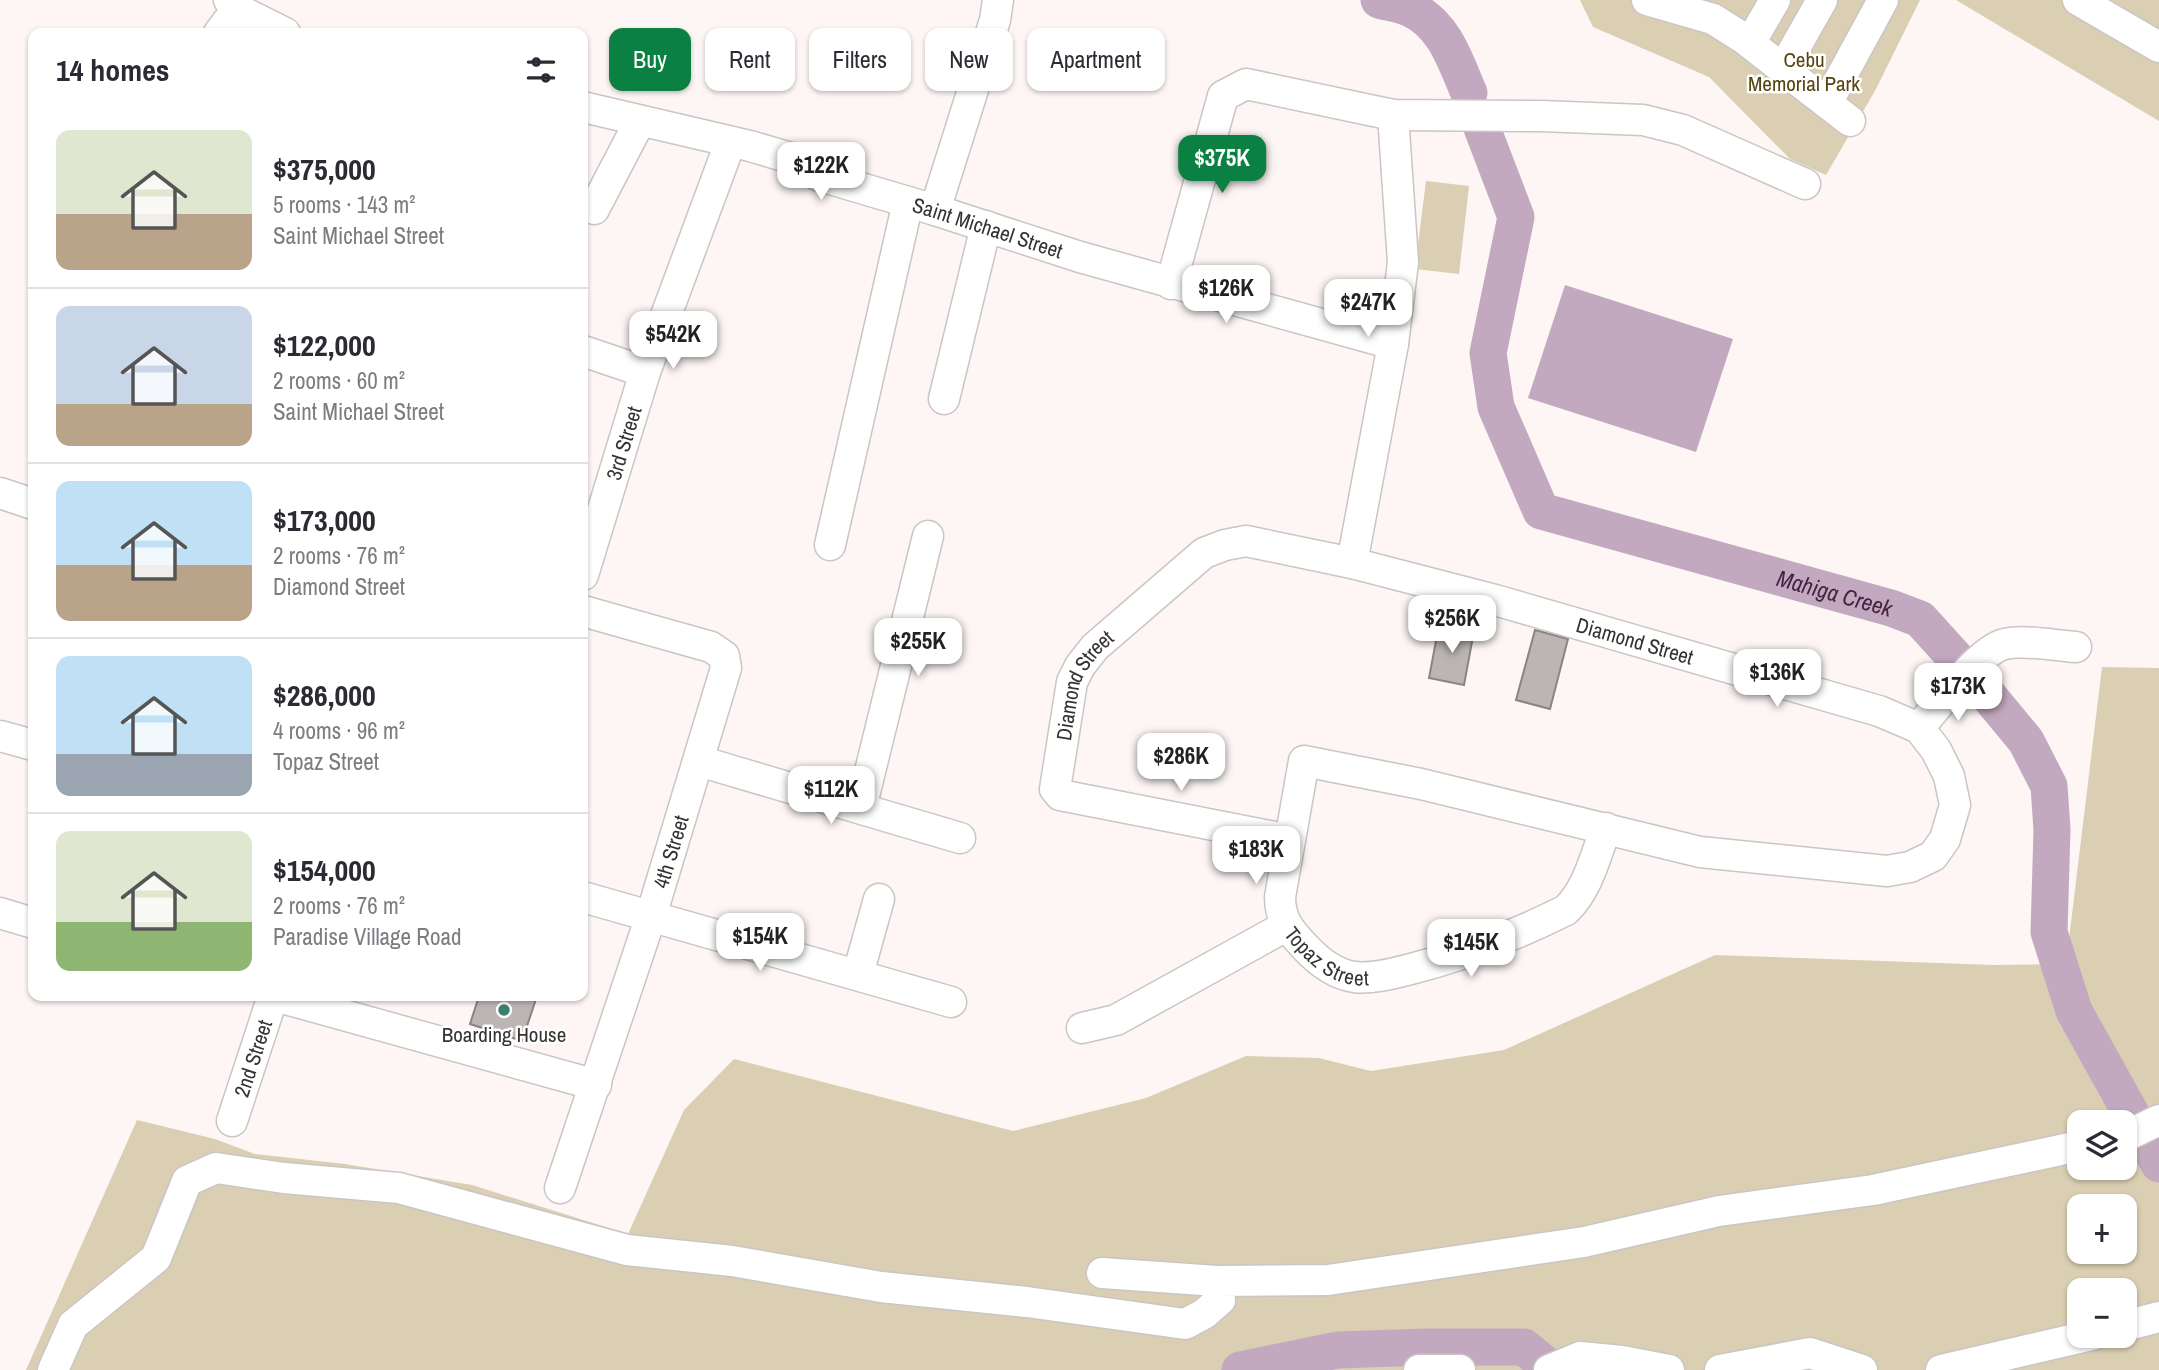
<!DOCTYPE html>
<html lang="en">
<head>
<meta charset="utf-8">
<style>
	:root { --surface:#fff; --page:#f2f2f3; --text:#2b2b33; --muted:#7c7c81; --line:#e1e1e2; --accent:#0b8043 }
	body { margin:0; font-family:"Archivo Narrow",sans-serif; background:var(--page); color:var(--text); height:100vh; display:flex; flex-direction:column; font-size:26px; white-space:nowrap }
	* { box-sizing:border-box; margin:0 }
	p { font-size:23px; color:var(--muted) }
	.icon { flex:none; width:38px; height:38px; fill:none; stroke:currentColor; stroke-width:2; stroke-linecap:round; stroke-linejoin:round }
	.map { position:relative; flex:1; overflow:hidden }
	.side { position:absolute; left:28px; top:28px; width:560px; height:973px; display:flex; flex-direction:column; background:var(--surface); border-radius:14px; box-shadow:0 2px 5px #0004 }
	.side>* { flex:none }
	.top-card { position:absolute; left:609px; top:28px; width:665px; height:63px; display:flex; gap:14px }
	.controls { position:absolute; left:2067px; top:1110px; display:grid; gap:14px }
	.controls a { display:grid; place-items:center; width:70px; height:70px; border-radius:14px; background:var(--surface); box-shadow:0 2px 5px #0004; font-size:35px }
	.price { position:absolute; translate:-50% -60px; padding:0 16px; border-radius:14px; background:#fff; color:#222; font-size:23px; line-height:46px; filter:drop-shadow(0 2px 4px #0008) }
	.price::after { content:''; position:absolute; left:50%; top:42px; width:21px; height:16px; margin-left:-10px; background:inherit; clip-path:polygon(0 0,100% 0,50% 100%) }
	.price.current { background:var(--accent); color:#fff }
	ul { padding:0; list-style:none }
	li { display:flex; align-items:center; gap:21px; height:175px; padding:0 28px }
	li+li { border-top:2px solid var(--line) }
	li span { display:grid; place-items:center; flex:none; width:196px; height:140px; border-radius:14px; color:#555 }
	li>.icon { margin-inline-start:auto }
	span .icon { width:84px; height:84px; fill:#fffc; stroke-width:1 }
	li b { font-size:30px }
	h2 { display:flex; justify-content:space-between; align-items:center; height:84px; padding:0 28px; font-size:30px }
	.tag { padding:0 24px; border-radius:14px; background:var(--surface); box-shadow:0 2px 5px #0004; font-size:24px; line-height:63px }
	.tag.current { background:var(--accent); color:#fff }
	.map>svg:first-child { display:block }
</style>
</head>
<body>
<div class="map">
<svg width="2159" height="1370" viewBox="0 0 2159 1370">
	<rect width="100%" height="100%" fill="#fdf6f5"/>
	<!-- green -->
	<g fill="#dacfb2" fill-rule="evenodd">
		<polygon points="1580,0 1920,0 1876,89 1826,175 1790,159 1709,77 1593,27"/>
		<polygon points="1956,0 2159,0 2159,121"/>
		<polygon points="1426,181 1469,186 1459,274 1415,269"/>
		<path d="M 2102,667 L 2159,668 L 2159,1370 L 26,1370 L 137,1120 L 215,1139 L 255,1154 L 345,1164 L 472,1185 L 628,1234 L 684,1110 L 734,1059 L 1013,1131 L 1146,1098 L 1246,1056 L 1319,1058 L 1371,1071 L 1504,1050 L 1715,955 L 1994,965 L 2066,964 ZM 2079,1122 L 2124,1122 L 2124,1167 L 2079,1167 ZM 2079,1206 L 2124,1206 L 2124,1251 L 2079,1251 ZM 2079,1290 L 2124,1290 L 2124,1335 L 2079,1335 Z"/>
	</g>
	<!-- water -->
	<polygon fill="#c3a9bf" points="1565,285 1733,339 1696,452 1528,398"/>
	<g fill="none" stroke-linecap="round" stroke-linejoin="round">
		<!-- river -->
		<g stroke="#c3a9bf" stroke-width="37">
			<path d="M 1379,0 C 1389,3 1401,4 1411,9 C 1445,25 1455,61 1469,93"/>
			<path id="s1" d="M 1482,128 L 1516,217 L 1488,353 L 1496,407 L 1541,511 L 1891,608 L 1920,619 L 1978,683 L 2026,741 L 2049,786 L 2052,830 L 2049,932 L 2074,1011 L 2159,1164"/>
			<polyline points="1240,1370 1337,1350 1426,1347 1524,1347 1552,1370"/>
		</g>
	</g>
	<!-- building -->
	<g fill="#bbb6b3" stroke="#898582" stroke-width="2">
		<polygon points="1439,625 1474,631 1464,685 1429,678"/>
		<polygon points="1535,630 1568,639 1550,709 1516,700"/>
		<polygon points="479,996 537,996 522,1041 470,1024"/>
	</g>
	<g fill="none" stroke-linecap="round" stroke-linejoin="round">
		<!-- minor casing -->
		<g stroke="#cbc5c4" stroke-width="33">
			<g id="minor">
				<polyline points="229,0 237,9 285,33"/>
				<polyline points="1647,0 1713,19 1743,38 1850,121"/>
				<polyline points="2078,0 2159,47"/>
				<polyline points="219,33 237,9"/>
				<polyline points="1750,43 1775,0"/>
				<polyline points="1783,69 1822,0"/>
				<polyline points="1827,103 1883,0"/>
				<path id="s2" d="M 583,107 L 750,146 L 794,159 L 817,175 L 935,210 L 1080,257 L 1393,344"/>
				<polyline points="594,209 640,121"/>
				<polyline points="935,210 995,20 998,0"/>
				<polyline points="1171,284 1223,96 1246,84 1393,115 1541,116 1643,120 1683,130 1805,184"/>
				<polyline points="583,351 645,372"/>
				<polyline points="944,399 986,226"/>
				<polyline points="0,493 33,504"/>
				<polyline points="830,545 908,202"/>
				<polyline points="1352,563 1393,344 1403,262 1393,115"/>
				<path id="s3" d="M 583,575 L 645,372 L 726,154"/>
				<path d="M 1919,728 C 1937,707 1980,649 2005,644 C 2024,639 2056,646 2076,647"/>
				<polyline points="0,736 33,745"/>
				<polyline points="699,761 960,838"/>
				<polyline points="861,808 928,536"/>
				<path id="s4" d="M 1290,840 L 1060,795 L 1055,789 L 1072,682 L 1080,666 L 1095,647 L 1204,553 L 1225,545 L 1246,541 L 1352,563 L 1495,600 L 1879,711 L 1919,728 L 1936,750 L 1949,776 L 1955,805 L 1945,839 L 1933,856 L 1910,867 L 1887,871 L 1700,852 L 1421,784 L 1304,761 L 1280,897 C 1280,920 1290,931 1305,947 C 1318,961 1334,974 1354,977 C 1371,979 1391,974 1407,970 C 1464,956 1514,936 1566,910 C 1588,889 1595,857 1606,828"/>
				<polyline points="583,897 951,1002"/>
				<polyline points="0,913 33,923"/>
				<polyline points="858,974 879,899"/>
				<polyline points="275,996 596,1085"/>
				<polyline points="1082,1028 1116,1020 1286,926"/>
				<path id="s5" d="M 232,1121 L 273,996"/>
				<polyline points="2124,1137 2159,1120"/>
				<path id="s6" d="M 560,1188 L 651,916 L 726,668 L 724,656 L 711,647 L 583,611"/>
				<polyline points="1102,1273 1217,1281"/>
				<polyline points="2124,1326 2159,1317"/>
				<polyline points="53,1370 73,1325 156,1258 187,1181 216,1168 284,1178 399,1188 627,1250 732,1261 881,1287 1027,1302 1185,1324 1204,1314 1220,1300 1217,1281 1328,1280 1584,1242 1719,1211 1873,1190 2079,1146"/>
				<polyline points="1419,1370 1460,1370"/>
				<polyline points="1549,1370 1580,1357 1622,1361 1669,1370"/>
				<polyline points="1720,1370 1810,1353 1862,1370"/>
				<polyline points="1941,1370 2092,1335"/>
			</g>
		</g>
		<!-- minor -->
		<use href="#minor" stroke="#fff" stroke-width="30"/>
	</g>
	<!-- markers -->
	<circle fill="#3b7d6e" stroke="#fff" stroke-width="2.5" cx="504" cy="1010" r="7"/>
	<g text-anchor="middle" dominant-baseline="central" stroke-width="5" stroke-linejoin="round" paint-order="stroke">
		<!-- park labels -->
		<g font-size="21" fill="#56430e" stroke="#fff">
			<text x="1804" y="59">Cebu<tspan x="1804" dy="24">Memorial Park</tspan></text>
		</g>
		<!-- street labels -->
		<g font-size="21" fill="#353232" stroke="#fff">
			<text stroke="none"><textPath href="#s2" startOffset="424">Saint Michael Street</textPath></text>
			<text stroke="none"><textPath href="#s3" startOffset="138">3rd Street</textPath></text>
			<text stroke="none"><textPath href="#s4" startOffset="982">Diamond Street</textPath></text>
			<text stroke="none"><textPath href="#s4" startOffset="352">Diamond Street</textPath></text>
			<text stroke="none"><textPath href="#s6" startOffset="354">4th Street</textPath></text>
			<text stroke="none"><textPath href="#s4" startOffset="2286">Topaz Street</textPath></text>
			<text stroke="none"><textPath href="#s5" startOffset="66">2nd Street</textPath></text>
		</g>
		<!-- poi labels -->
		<g font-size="21" fill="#353232" stroke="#fff">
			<text x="504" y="1034">Boarding House</text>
		</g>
		<!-- water labels -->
		<g font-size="23" font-style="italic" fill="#472343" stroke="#fff">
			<text stroke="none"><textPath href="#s1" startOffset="707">Mahiga Creek</textPath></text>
		</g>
	</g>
</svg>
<div class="controls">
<a><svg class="icon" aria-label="layers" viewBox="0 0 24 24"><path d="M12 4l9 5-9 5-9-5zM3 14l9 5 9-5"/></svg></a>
<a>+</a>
<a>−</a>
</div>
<b class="price current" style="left:1222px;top:195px">$375K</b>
<b class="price" style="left:821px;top:202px">$122K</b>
<b class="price" style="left:1226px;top:325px">$126K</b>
<b class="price" style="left:1368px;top:339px">$247K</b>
<b class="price" style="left:673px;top:371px">$542K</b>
<b class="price" style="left:1452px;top:655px">$256K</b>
<b class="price" style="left:918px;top:678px">$255K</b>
<b class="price" style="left:1777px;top:709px">$136K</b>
<b class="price" style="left:1958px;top:723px">$173K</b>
<b class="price" style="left:1181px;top:793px">$286K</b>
<b class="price" style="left:831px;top:826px">$112K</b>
<b class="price" style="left:1256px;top:886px">$183K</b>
<b class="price" style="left:760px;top:973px">$154K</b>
<b class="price" style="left:1471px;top:979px">$145K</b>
<div class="top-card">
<a class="tag current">Buy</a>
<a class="tag">Rent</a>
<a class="tag">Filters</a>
<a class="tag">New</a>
<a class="tag">Apartment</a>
</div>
<section class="side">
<h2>14 homes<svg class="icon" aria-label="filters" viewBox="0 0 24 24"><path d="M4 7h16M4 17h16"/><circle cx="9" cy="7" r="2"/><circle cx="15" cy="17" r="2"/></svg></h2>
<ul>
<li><span style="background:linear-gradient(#dfe7d0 60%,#b9a48a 0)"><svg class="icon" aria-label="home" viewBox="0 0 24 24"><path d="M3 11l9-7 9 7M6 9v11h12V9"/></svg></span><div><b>$375,000</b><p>5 rooms · 143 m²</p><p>Saint Michael Street</p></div></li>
<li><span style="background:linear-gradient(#c9d6e8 70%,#b9a48a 0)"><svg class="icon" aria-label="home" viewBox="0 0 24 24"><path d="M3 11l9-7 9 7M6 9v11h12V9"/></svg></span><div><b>$122,000</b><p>2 rooms · 60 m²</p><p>Saint Michael Street</p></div></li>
<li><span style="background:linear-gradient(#bfe0f5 60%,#b9a48a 0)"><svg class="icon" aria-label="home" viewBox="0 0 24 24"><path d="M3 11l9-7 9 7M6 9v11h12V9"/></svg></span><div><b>$173,000</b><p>2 rooms · 76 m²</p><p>Diamond Street</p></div></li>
<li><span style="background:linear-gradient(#bfe0f5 70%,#9aa5b1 0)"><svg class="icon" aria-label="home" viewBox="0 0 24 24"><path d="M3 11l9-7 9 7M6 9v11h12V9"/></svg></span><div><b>$286,000</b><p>4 rooms · 96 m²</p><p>Topaz Street</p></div></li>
<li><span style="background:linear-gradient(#dfe7d0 65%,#8fb573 0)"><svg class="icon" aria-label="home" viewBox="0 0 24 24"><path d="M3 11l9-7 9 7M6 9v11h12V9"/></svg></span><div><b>$154,000</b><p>2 rooms · 76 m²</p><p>Paradise Village Road</p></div></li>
</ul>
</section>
</div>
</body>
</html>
